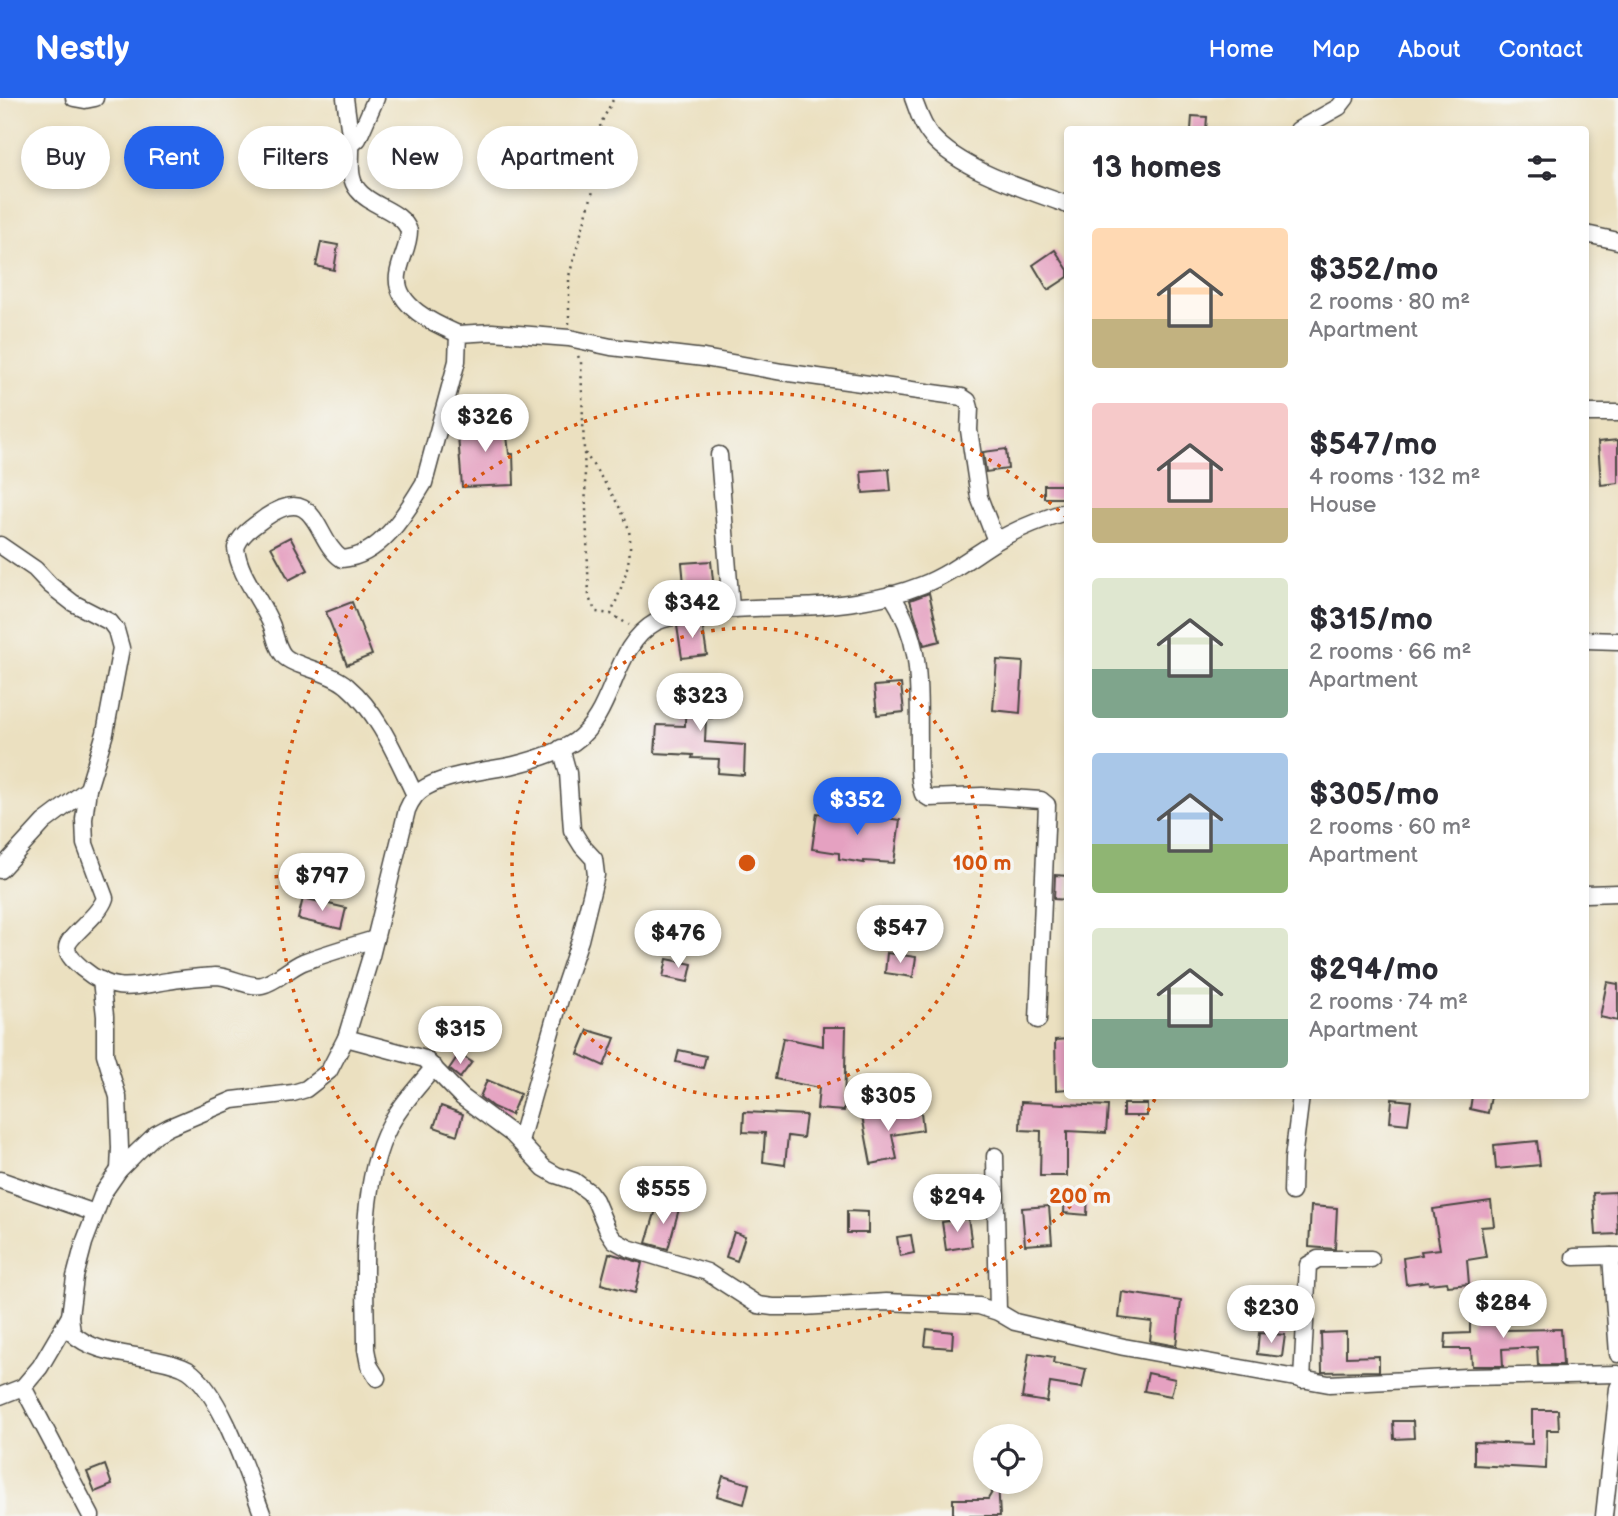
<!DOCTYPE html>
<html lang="en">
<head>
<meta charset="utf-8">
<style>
	:root { --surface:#fff; --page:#f2f2f3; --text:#2b2b33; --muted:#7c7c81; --accent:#2563eb }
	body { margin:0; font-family:"Balsamiq Sans",sans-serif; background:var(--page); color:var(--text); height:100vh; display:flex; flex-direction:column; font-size:26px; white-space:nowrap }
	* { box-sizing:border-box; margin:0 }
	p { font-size:23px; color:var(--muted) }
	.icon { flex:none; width:38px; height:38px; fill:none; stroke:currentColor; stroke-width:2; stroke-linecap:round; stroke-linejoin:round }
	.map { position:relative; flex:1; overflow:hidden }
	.panel { position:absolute; left:1064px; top:28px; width:525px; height:973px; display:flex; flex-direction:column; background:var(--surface); border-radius:7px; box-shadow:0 4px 10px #0003 }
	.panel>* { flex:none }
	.banner { position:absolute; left:21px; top:28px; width:665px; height:63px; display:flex; gap:14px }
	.fabs { position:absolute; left:973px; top:1326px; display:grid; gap:14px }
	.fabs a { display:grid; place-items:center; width:70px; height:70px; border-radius:50%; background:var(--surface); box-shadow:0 4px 10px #0003; font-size:35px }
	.price { position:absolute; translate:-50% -60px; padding:0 16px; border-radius:24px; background:#fff; color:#222; font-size:23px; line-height:46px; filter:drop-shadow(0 2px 4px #0008) }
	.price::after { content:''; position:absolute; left:50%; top:42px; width:21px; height:16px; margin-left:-10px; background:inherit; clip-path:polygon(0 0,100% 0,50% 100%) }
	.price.selected { background:var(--accent); color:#fff }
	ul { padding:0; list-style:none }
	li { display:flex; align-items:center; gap:21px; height:175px; padding:0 28px }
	li span { display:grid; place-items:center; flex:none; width:196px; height:140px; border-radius:7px; color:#555 }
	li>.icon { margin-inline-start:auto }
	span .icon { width:84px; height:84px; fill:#fffc; stroke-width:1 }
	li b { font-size:30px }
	h2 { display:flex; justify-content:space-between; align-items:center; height:84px; padding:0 28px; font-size:30px }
	.chip { padding:0 24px; border-radius:32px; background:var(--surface); box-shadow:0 4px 10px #0003; font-size:24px; line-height:63px }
	.chip.selected { background:var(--accent); color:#fff }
	header { display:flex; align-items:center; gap:42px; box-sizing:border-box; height:98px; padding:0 35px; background:var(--accent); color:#fff }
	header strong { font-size:33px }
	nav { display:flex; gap:38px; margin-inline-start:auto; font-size:24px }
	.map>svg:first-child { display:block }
</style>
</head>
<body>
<header>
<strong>Nestly</strong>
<nav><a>Home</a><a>Map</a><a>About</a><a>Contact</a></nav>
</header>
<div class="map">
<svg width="1618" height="1418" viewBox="0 0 1618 1418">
	<rect width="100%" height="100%" fill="#f6f6f2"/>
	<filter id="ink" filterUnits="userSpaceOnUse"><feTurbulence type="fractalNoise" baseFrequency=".0143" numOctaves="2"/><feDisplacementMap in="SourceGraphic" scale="14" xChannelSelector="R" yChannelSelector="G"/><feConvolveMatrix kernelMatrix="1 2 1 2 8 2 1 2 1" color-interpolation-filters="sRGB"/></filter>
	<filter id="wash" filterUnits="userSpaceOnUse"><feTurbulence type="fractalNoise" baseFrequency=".00686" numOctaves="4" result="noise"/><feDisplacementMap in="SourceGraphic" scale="28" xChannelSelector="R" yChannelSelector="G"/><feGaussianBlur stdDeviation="1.57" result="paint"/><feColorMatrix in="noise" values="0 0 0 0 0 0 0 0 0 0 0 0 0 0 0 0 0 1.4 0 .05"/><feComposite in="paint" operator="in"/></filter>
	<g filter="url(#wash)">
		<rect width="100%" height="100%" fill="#ebe0c0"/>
		<g id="blocks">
			<!-- building -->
			<g fill="#e5a1c1">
				<polygon points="1192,18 1207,19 1206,32 1191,32"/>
				<polygon points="419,31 438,49 418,70 399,51"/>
				<polygon points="321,144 338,147 334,172 316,168"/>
				<polygon points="1055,152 1068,172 1068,179 1048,192 1033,167"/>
				<polygon points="505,319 509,356 513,356 514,387 462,389 457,325"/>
				<polygon points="1618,342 1618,385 1601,387 1598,344"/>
				<polygon points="1006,351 1008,371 986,374 983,354"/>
				<polygon points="889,371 891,393 863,395 861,373"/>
				<rect x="1044" y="387" width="24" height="13"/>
				<polygon points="290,439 308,472 289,482 271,449"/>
				<polygon points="711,463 715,502 657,512 655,489 684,486 682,465"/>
				<polygon points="929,495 940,543 924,547 910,502"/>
				<polygon points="352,504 372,557 347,567 326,514"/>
				<polygon points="702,525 707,557 682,560 677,528"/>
				<polygon points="997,562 1023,564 1020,615 993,612"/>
				<polygon points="686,584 714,585 712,620 706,620 705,644 745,647 744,677 718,675 719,661 692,660 693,657 655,655 657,627 685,628"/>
				<polygon points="901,586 904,614 877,617 874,588"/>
				<polygon points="845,714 900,722 894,765 864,763 864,765 839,761 839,755 812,751 817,715 844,718"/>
				<polygon points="1055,777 1068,778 1068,802 1054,801"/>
				<polygon points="303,800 346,810 341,831 298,821"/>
				<polygon points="887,855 916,859 913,879 885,875"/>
				<polygon points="667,861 692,866 688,884 663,879"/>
				<polygon points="1607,884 1618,886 1618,923 1600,919"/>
				<polygon points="823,929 846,929 844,1013 817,1011 819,990 775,981 783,940 823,948"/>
				<polygon points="588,932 615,940 604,968 578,956"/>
				<polygon points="1068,941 1068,991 1056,992 1055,942"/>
				<polygon points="679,952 706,958 703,970 676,964"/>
				<polygon points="459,956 472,964 460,980 449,971"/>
				<polygon points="487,982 520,996 511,1017 493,1009 480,999"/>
				<polygon points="1472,998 1491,998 1488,1015 1470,1011"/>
				<polygon points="1392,1001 1411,1003 1408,1026 1390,1024"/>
				<polygon points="1021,1004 1108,1008 1106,1035 1067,1033 1067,1078 1040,1078 1041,1033 1020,1032"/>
				<rect x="1123" y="1006" width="24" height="12"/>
				<polygon points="441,1008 463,1016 457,1037 434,1029"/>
				<polygon points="888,1013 889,1018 921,1014 923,1032 892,1037 897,1061 871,1066 862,1018"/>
				<polygon points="744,1014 806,1017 803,1040 788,1038 785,1067 763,1064 765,1035 743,1034"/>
				<polygon points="1537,1043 1540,1067 1496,1071 1494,1047"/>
				<polygon points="1065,1092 1088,1094 1087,1117 1064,1115"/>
				<polygon points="1616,1094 1618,1136 1596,1137 1593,1095"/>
				<polygon points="1491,1103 1494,1128 1481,1129 1486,1159 1467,1162 1469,1186 1448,1188 1447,1184 1429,1186 1428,1183 1406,1186 1403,1160 1422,1157 1421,1153 1440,1151 1433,1111"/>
				<polygon points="658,1105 679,1111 668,1151 646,1145"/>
				<polygon points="1049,1108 1052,1145 1025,1147 1022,1110"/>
				<polygon points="1311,1108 1337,1110 1335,1151 1309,1149"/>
				<polygon points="847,1113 868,1114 868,1135 847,1135"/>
				<polygon points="968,1120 972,1148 946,1152 942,1124"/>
				<polygon points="734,1134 745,1138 737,1163 726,1159"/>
				<polygon points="911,1137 914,1155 900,1158 897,1139"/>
				<polygon points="609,1155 642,1165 635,1195 601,1186"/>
				<polygon points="1122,1194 1181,1203 1176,1248 1150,1243 1152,1224 1119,1220"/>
				<polygon points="1482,1197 1486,1221 1501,1221 1501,1232 1561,1231 1563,1267 1538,1267 1537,1249 1502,1251 1503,1268 1472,1268 1471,1251 1445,1251 1446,1236 1470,1235 1470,1222 1472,1222 1468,1199"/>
				<polygon points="927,1231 953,1234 952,1250 925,1248"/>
				<polygon points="1346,1234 1346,1259 1379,1258 1379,1273 1322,1274 1321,1235"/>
				<polygon points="1259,1235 1285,1237 1282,1259 1257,1256"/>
				<polygon points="1029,1255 1054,1259 1053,1265 1086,1271 1082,1290 1050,1285 1047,1304 1022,1300"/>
				<polygon points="1148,1275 1175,1281 1171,1298 1144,1293"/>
				<polygon points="1532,1312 1558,1312 1559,1332 1547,1332 1546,1371 1474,1367 1474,1344 1532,1346"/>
				<polygon points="1393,1323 1413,1323 1414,1340 1394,1341"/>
				<polygon points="105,1367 112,1387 95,1394 87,1374"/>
				<polygon points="723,1378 749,1386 744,1406 717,1398"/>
				<polygon points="998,1384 1000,1418 953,1418 953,1401 988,1401"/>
			</g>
		</g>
	</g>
	<g filter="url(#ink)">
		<use href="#blocks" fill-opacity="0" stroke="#484641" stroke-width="2"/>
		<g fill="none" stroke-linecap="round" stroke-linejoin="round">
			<!-- minor casing -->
			<g stroke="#484641" stroke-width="19">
				<g id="minor">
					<polyline points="74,0 85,2 95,0"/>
					<path d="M 345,0 C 347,15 349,29 351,44 C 352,60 347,79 358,92 C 371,109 402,112 409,133 C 409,148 400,162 398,177 C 394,208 435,226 458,236"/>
					<path d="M 913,0 C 918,13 922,28 932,39 C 963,73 1025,91 1068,107"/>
					<polyline points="1298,32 1339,9 1346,0"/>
					<polyline points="351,47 358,41 376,0"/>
					<polyline points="1586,136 1618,143"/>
					<polyline points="1586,315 1618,315"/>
					<polyline points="719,357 731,510"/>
					<path d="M 0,447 L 35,471 L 50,487 L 73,505 L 110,524 L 116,532 L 121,550 L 105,635 L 88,691 L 84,721 L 85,746 L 105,800 C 99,819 67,838 67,850 C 68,859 76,865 83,871 C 113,896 132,889 168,883 C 183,880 200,879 215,878 C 231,878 248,890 262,887 C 276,884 289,870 303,864 C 327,855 351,848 375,841"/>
					<path d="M 891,496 C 924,546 918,591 919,648 C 919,664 918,681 923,696 L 929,700 L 982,698 L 1041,702 L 1047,707 L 1038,922"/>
					<polyline points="1586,542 1618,543"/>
					<path d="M 415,697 C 397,660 379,615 347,588 C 330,573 295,569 284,558 C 277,550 275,538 272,528 C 262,502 239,478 236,450 C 240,436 254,428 266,419 C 318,384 314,442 342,461 C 380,459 406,415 424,385 L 457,263 L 458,236 L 492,234 L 569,240 L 611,249 L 704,260 L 782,274 L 962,299 L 968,303 L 970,310 L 969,332 L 979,399 L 996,443"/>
					<polyline points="0,772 44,724 88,691"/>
					<polyline points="1586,796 1618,795"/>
					<polyline points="101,882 105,918 105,956 118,999 120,1050 119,1072"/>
					<polyline points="346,940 425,961 462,999 512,1036 544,1070 556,1077 574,1083 589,1094 595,1102 608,1133 614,1142 628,1150 707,1174 758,1207 773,1209 802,1209 886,1204 979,1208 998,1214 1015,1224 1124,1249 1329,1286 1467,1279 1618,1276"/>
					<polyline points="520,1043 561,898 580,842 596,777 594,761 582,748 572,732 568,675 561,650"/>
					<polyline points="995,1058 998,1214"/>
					<polyline points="0,1082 95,1115"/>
					<polyline points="1292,1094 1293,1061 1301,998"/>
					<polyline points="1618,1158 1611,1158 1618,1256"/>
					<polyline points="1574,1159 1611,1158"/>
					<path d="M 377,1280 L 369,1267 L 366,1251 C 366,1182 357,1091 389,1029 C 400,1007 419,988 434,969"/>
					<polyline points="1302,1282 1308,1167 1318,1161 1371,1161"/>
					<polyline points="23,1289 91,1418"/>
					<polyline points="0,1298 23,1289 40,1269 70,1218"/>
					<path d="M 263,1418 C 248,1379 222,1295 188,1272 C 176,1265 161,1263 147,1260 C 122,1255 92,1254 72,1235 L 70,1218 L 75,1179 L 84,1145 L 103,1095 L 119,1072 L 134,1057 L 156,1036 L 169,1029 L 233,1002 L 293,995 L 306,991 L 329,973 L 346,940 L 371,858 L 407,712 C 409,707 412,702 415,698 C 432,677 489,673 514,667 C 534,662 557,655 574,644 C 616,615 611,549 656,524 C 668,518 683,517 697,515 C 751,506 806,513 860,503 C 881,500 902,495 922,487 C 948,477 971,459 995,444 C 1018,430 1042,421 1068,413"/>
					<polyline points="1604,1418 1618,1290"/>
				</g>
			</g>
			<!-- path -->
			<g stroke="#484641" stroke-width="2.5" stroke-dasharray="2 5" stroke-linecap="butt">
				<polyline points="569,226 569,178 606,47 600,27 614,0"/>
				<polyline points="578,258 581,264 589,500 596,514 611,516 629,527"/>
				<path d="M 585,355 C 598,375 619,404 627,426 C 637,453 621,491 611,516"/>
			</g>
			<!-- minor -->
			<use href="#minor" stroke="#fff" stroke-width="16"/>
		</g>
	</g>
	<!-- distance rings -->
	<g fill="none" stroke="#d5540f" stroke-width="3.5" stroke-dasharray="3.5 7">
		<circle cx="747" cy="765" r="235"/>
		<path d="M1155 1001A471 471 0 1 1 1065 418"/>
	</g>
	<circle cx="747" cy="765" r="10" fill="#d5540f" stroke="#f6f6f2" stroke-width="3.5"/>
	<g font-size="21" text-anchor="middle" font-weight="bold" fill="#d5540f" stroke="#f6f6f2" stroke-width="7" stroke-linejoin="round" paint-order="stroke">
		<text x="982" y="772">100 m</text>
		<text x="1080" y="1105">200 m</text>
	</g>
</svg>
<div class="fabs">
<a><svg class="icon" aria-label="locate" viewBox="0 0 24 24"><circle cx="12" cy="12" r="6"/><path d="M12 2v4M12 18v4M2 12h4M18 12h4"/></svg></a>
</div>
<b class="price" style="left:485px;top:356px">$326</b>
<b class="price" style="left:692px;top:542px">$342</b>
<b class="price" style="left:700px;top:635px">$323</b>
<b class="price selected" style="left:857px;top:739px">$352</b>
<b class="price" style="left:322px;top:815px">$797</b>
<b class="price" style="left:900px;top:867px">$547</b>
<b class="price" style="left:678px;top:872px">$476</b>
<b class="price" style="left:460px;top:968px">$315</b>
<b class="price" style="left:888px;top:1035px">$305</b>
<b class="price" style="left:663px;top:1128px">$555</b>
<b class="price" style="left:957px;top:1136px">$294</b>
<b class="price" style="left:1503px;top:1242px">$284</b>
<b class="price" style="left:1271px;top:1247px">$230</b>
<div class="banner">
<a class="chip">Buy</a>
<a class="chip selected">Rent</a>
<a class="chip">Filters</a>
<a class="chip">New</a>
<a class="chip">Apartment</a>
</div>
<section class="panel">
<h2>13 homes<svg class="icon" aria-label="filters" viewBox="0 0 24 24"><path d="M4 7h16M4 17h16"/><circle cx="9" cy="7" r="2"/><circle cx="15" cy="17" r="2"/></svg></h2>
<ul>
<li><span style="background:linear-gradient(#ffd9b3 65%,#c2b280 0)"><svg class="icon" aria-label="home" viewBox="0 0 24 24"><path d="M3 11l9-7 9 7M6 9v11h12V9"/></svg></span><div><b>$352/mo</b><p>2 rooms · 80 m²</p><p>Apartment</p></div></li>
<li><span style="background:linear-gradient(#f6c9c9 75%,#c2b280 0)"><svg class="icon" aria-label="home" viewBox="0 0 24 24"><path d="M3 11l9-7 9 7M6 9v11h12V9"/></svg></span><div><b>$547/mo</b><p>4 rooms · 132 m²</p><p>House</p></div></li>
<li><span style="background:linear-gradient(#dfe7d0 65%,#7fa58c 0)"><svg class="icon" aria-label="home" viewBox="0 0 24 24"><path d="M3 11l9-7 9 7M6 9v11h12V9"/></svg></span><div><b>$315/mo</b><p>2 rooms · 66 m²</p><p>Apartment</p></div></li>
<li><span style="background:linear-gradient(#a9c7e8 65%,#8fb573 0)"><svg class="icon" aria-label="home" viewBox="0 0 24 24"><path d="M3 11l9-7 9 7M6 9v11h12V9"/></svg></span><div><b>$305/mo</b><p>2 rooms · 60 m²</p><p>Apartment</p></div></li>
<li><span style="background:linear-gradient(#dfe7d0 65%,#7fa58c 0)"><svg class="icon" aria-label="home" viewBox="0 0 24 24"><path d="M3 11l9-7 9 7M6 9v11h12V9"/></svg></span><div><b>$294/mo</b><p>2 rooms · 74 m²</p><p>Apartment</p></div></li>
</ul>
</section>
</div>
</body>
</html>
